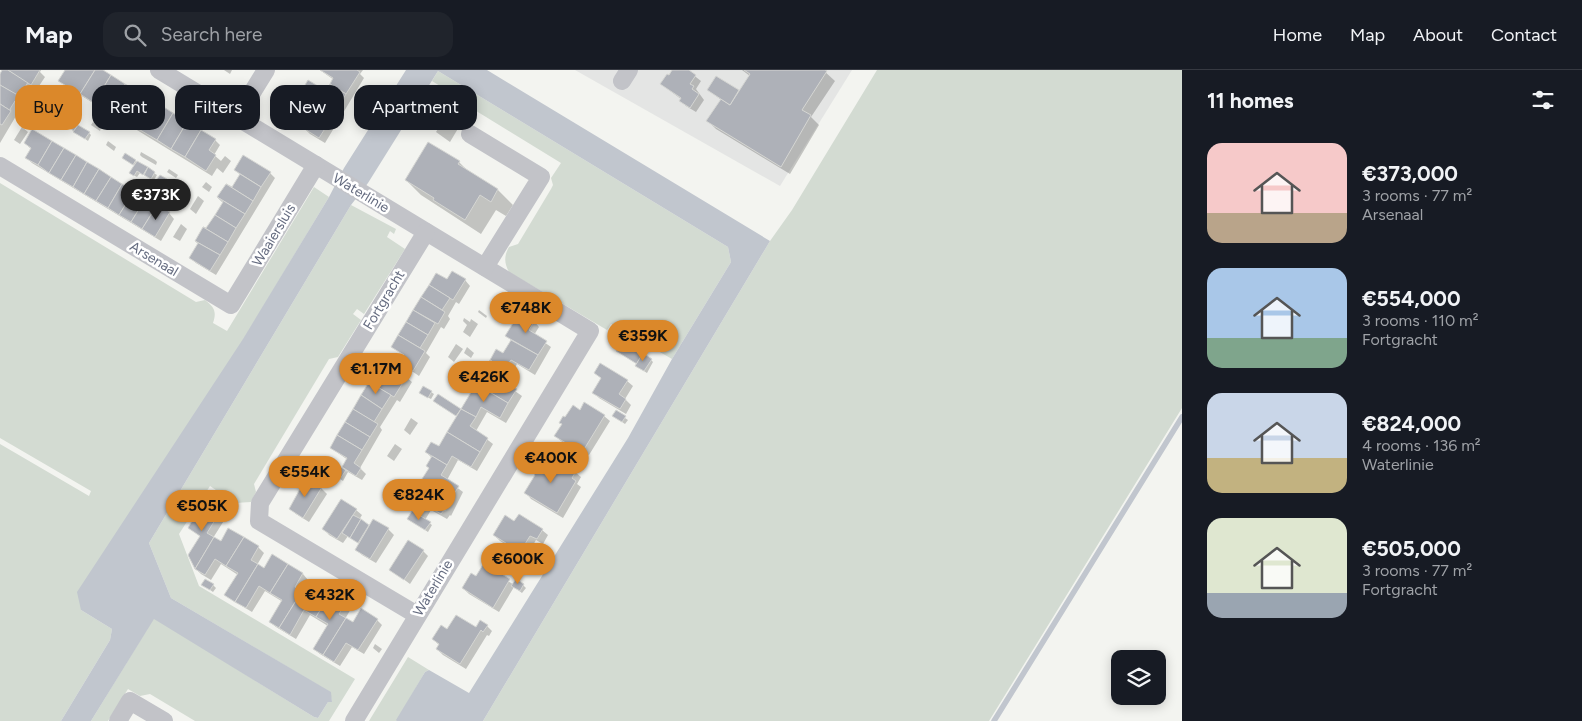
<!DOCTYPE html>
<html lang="en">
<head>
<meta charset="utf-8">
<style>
	:root { --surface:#171b24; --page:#20242c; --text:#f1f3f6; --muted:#9ea1a6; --line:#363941; --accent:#db882a }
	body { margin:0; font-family:Figtree,sans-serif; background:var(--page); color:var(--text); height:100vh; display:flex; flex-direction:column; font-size:19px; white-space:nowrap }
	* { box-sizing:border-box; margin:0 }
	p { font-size:16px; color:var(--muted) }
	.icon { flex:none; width:28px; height:28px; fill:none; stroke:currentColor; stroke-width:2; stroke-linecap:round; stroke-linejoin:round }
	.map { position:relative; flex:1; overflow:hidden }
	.side { display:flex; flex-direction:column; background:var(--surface); width:400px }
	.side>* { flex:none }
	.banner { position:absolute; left:15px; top:15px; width:475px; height:45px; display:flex; gap:10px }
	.fabs { position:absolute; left:1111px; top:580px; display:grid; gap:10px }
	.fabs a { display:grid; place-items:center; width:55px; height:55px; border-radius:10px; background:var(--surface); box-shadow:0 2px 12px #0003; font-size:25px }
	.price { position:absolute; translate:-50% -42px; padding:0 11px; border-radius:18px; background:var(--accent); color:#111; font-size:16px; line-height:32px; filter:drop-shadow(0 1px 2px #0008) }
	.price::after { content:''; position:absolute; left:50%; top:30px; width:15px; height:11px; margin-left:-8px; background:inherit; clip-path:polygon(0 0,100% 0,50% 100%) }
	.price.selected { background:#222; color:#fff }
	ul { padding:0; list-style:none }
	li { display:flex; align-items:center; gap:15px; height:125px; padding:0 25px }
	li span { display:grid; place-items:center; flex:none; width:140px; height:100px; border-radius:15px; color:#555 }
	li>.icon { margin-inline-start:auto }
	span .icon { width:60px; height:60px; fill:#fffc; stroke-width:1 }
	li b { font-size:21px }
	h2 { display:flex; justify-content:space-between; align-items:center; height:60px; padding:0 25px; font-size:21px }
	.tag { padding:0 18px; border-radius:15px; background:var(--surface); box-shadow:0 2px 12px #0003; font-size:18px; line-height:45px }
	.tag.selected { background:var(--accent); color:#111 }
	header { display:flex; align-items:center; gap:30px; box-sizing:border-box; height:70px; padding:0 25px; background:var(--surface); border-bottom:1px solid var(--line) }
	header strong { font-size:24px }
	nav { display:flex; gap:28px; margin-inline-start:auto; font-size:18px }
	.search { width:350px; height:45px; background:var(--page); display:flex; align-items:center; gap:12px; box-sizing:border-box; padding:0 18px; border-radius:15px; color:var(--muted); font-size:19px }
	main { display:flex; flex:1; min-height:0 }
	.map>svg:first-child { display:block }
</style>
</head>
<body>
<header>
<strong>Map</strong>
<div class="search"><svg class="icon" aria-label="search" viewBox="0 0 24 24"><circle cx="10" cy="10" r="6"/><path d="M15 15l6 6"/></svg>Search here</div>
<nav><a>Home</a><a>Map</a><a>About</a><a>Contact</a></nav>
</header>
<main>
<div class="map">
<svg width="1182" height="651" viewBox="0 0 1182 651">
	<rect width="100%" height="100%" fill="#f3f4f0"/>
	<!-- built -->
	<polygon fill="#e4e5e4" points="575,0 852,0 780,116"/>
	<!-- green -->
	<g fill="#d3dbd2">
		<polygon points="877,0 1182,0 1182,338 989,651 483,651 770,171 792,140"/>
		<path d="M 438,1 L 728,177 L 731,192 L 672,289 L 611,254 L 607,260 L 509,202 C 504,193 504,186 509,177 L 518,174 L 551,119 L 553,115 L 551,108 L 561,93 L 473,39 L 474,37 L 432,11 Z"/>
		<path d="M 0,113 L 196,232 L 205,230 C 214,237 217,241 213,253 L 227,261 L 314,117 L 329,127 L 81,540 L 112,559 L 110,570 L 61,651 L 0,651 L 0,374 L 89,426 L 91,421 L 0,368 Z"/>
		<polygon points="351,135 396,159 394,164 390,161 387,167 405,179 364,244 357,239 353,244 361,250 338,287 329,289 254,414 256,422 251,432 235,433 210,416 179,464 199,516 355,609 329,651 195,651 150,624 140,626 128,619 108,651 91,651 154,548 314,647 318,648 328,632 332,632 330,622 171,528 149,473"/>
		<polygon points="408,587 429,600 425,602 397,650 397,651 369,651"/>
	</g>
	<!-- water -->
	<polygon fill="#c1c6ce" points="406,0 487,0 770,171 483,651 397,651 396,650 425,602 429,600 469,623 628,368 672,289 731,192 728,177 438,1 368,113 351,135 149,473 171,528 331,622 332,632 328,632 318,648 314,647 154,549 91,651 61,651 110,570 112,559 81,540 77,522 243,269 329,127 344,98"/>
	<!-- shadow -->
	<g fill="#0003">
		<polygon points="4,0 41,0 40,2 45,7 37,19 34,18 25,32 28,34 25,39 21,36 15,45 16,46 0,73 0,6"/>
		<polygon points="66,0 100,0 138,23 144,29 138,39 153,47 215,70 220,75 214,85 221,91 225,86 231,91 223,103 217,98 212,106 114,46 109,40 112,36 104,32 101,38 66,16 60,11"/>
		<polygon points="224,0 232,0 230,4"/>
		<polygon points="320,0 363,0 360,4 364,8 325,73 310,64 304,58 308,53 291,41 326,23 334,10"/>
		<polygon points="674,0 687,0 701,11 696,19 704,30 696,42 686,36 681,31 681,29 661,14"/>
		<polygon points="742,0 823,0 835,11 811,47 819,55 790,104 716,59 708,51 721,30 708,19 739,22 750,6"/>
		<polygon points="47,15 53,20 50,25 44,21"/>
		<polygon points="38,29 45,34 37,47 31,42"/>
		<polygon points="455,30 469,40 450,72 436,62"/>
		<polygon points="72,40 81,46 79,49 70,43"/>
		<polygon points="93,52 101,58 100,61 91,55"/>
		<polygon points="64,54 89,63 91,65 88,71"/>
		<polygon points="22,57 28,62 20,74 14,70"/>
		<polygon points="108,71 116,77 114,81 106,75"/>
		<polygon points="25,73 169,143 174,149 161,171 32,93 27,88 31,79"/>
		<polygon points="141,82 155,90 157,92 156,95 142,87 140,85"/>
		<polygon points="126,90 135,91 157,105 154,110 140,103 137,107 133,105 135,96"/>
		<polygon points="459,92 469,102 498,120 513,135 506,146 496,140 481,164 421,125 406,110"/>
		<polygon points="169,99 178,105 176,108 167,102"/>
		<polygon points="236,100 270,103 275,108 216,205 196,193 190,187 199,174 196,171 207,160 223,133 218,128 232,119 240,105"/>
		<polygon points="166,110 168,113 165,118 159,114"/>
		<polygon points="206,112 212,117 209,122 202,117"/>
		<polygon points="198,126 204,131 196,144 190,139"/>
		<polygon points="181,154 187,159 180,171 173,167"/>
		<polygon points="436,204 447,211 465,210 470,216 459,234 456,232 448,246 450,249 444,259 441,257 426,283 430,287 419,306 400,293 405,286 393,276"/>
		<polygon points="479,240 487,246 486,248 478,242"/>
		<polygon points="464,248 470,252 471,249 478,254 470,267 463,262 467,255 463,251"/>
		<polygon points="534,251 539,257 534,265 551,277 535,305 517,294 505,314 522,326 506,353 487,342 476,361 493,374 477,401 458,390 447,410 463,422 451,446 450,445 447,449 431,440 425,450 432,455 428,462 411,451 413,442 398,433 392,428 409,426 421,414 430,399 427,396 432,388 426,382 439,378 458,346 437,334 461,340 503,285 512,271 507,266"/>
		<polygon points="456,274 463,279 454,292 448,287"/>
		<polygon points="467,277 474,283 471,288 464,283"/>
		<polygon points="617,281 651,290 653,292 647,303 639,298 637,296 638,294"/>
		<polygon points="596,303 627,311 633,316 625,329 631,335 626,344 599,328 594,322 602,309"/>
		<polygon points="387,307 406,307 412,312 400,332 397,330 380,357 382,360 360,398 366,404 362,410 348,402 343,411 326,400 328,391 348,402 343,397 348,390 331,378"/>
		<polygon points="431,322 434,324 431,329 423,325"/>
		<polygon points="580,341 604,346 610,351 589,385 578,378 576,381 561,371 556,366"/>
		<polygon points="616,342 628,350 625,354 616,348"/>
		<polygon points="411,348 418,353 410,365 404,360"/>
		<polygon points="395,374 402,379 394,391 387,386"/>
		<polygon points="551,397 575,402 581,407 577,414 581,417 563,448 531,429 526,423"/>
		<polygon points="321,418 327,424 309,452 296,444 290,438"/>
		<polygon points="356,440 362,445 359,450 370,457 388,459 394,465 376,493 362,485 357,479 360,474 348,466 343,473 329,465 324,459"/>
		<polygon points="219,443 225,449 213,468 221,473 229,460 258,477 264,483 257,495 265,500 273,486 303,504 308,510 301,522 309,527 317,513 347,532 352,537 345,549 353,554 377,550 382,555 364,584 352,577 340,596 320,584 314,579 328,556 310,545 296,569 276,557 270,552 283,532 265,521 252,542 232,530 226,525 238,505 221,494 211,510 201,504 195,498 201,467 189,458"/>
		<polygon points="515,452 542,460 548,465 543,474 536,470 526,487 500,471 494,465"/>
		<polygon points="423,481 428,486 410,514 391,500"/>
		<polygon points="484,495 514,515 523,515 526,518 522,523 514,517 499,542 469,524 463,518 476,507"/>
		<polygon points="203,515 213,515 216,518 213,522"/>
		<polygon points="487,556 492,561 489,566 487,565 466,599 443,585 437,579 439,575 433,569 448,560 476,559"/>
		<polygon points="375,574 382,579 379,583 373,578"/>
	</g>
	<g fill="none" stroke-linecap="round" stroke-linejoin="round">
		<!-- stream -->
		<polyline stroke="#c1c6ce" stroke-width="5.5" points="994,651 1182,347"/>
	</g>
	<!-- building -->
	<g fill="#aeb1b8" stroke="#d5d6d3">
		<polygon points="2,0 8,0 28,12 20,27 0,15 0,4"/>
		<polygon points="8,0 40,0 31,15"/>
		<polygon points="65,0 95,0 80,24 58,11"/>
		<polygon points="95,0 103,0 111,5 94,33 80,24"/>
		<polygon points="320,0 357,0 360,2 346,24 330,14 333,8"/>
		<polygon points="672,0 689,0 696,5 690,14 694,16 692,19 699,24 690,38 679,31 681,28 660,14 667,4 669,5"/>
		<polygon points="744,0 825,0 827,1 802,40 811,45 781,97 706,51 721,29 730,35 750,4"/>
		<polygon points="111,5 125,14 108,41 111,35 98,27 94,33"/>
		<polygon points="716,6 739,20 730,35 707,20"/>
		<polygon points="308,10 326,21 330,14 346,24 333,46 299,25"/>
		<polygon points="125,14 139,22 132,34 140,38 130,54 108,41"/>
		<polygon points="0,15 23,28 19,34 15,31 10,39 11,41 0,34"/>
		<polygon points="299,25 333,46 319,68 303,58 307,51 289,41"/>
		<polygon points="0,34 11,41 2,55 0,54"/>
		<polygon points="159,34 173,43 157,70 130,54 140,38 152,46"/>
		<polygon points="173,43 187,52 171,79 157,70"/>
		<polygon points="67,48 78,55 74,61 63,54"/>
		<polygon points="187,52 201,60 185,87 171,79"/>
		<polygon points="78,55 90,62 85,69 73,62"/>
		<polygon points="32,59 52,71 38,95 25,88 31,78 24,73"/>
		<polygon points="201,60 216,69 209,80 216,85 206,101 185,87"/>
		<polygon points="52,71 64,78 49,103 38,95"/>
		<polygon points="428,72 460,91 458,94 498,119 491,132 480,125 465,150 433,130 434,128 405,110"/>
		<polygon points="64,78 76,85 61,110 49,103"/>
		<polygon points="125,83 136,90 133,95 122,88"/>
		<polygon points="76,85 87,92 73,117 61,110"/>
		<polygon points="243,85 271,102 261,117 234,100"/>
		<polygon points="137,91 148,97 143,105 137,101 134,106 129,103"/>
		<polygon points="87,92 99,99 84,124 73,117"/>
		<polygon points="148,97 155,102 151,109 144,105"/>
		<polygon points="99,99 111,107 96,131 84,124"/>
		<polygon points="240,104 261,117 253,131 226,114 232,117"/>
		<polygon points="160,105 167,109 163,116 155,112"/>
		<polygon points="111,107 122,114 108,138 96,131"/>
		<polygon points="122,114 134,121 119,145 108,138"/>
		<polygon points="226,114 253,131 245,144 217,127"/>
		<polygon points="134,121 146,128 131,152 119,145"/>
		<polygon points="217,127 245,144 236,158 215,145 223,132"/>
		<polygon points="146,128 157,135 142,159 131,152"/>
		<polygon points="157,135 170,142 155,167 142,159"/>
		<polygon points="215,145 236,158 228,172 203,157 206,158"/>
		<polygon points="203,157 228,172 220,185 195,171"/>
		<polygon points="195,171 220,185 210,201 189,188 198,173"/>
		<polygon points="452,201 466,209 453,230 429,215 436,203 447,209"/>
		<polygon points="429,215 450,228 442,240 421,227"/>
		<polygon points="421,227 445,242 438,254 413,240"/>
		<polygon points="413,240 435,253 428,265 406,252"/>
		<polygon points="520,242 535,250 529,260 547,271 538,285 505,266"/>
		<polygon points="406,252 428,265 420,278 398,265"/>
		<polygon points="398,265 425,281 413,301 399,293 404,285 391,277"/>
		<polygon points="511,270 538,285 529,300 511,290 505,299 490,290 496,279 503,283"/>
		<polygon points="622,271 643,283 637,294 616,281"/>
		<polygon points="643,283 652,289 644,301 635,296"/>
		<polygon points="490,290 505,299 500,309 517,319 508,333 476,314"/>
		<polygon points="600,293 628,310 619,324 626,329 620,339 592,323 601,308 594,303"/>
		<polygon points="392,296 407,306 394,327 369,312 377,299 386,305"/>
		<polygon points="369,312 391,325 382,339 361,325"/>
		<polygon points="476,314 508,333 500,348 481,337 476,347 461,339"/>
		<polygon points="423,316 432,321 428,328 419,323"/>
		<polygon points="438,324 461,339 456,346 433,331"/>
		<polygon points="361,325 382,339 374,352 353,339"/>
		<polygon points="584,332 605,345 583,381 572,373 571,376 554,366 562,354 559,353 563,346 565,347 573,335 580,340"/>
		<polygon points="353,339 378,354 370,367 345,352"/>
		<polygon points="461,339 476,347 470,356 488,368 480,382 447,362"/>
		<polygon points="616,340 626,346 622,352 612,346"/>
		<polygon points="345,352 370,367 362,380 337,365"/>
		<polygon points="447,362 480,382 471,397 452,386 447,395 425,382 431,372 439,376"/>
		<polygon points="337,365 362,380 354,393 361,398 356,406 342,397 347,388 330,378"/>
		<polygon points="432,386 447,395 441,405 459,416 450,430 420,412 429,398 426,396"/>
		<polygon points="541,388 551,395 555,388 576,401 572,408 576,411 557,443 524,423 535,405 532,402"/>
		<polygon points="327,389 346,400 340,409 322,398"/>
		<polygon points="306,408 322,417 303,448 289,439"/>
		<polygon points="417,410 450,430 445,441 444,440 441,444 426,435 420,445 390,428 397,417 409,424"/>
		<polygon points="341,429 357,439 337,469 322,459"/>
		<polygon points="203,432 220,442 207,463 214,467 195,499 188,485 200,466 188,458"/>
		<polygon points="412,441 431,452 425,460 407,449"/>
		<polygon points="519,444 543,459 537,469 530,466 520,482 493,465 505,445 514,451"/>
		<polygon points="353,445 361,449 350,468 342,463"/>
		<polygon points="361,449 369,455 358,473 350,468"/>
		<polygon points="373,449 389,458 370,489 355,480"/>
		<polygon points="228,458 244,467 226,496 215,489 205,505 195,499 214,467 221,471"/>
		<polygon points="244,467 259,476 251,490 258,494 235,532 224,525 238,503 226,496"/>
		<polygon points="408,470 424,480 404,510 389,500"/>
		<polygon points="272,484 288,494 270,523 259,516 246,538 235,532 258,494 264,498"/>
		<polygon points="484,493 510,509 493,538 462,518 471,503 476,506"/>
		<polygon points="288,494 303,503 295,517 302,521 279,558 269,552 282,530 270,523"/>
		<polygon points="205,509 214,514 210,520 201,515"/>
		<polygon points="516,509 524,514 520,521 511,516"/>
		<polygon points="316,512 332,521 316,547 304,540 290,565 279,558 302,521 308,525"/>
		<polygon points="332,521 347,531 339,544 346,548 323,585 313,579 328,554 316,547"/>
		<polygon points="361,538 378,549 358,580 346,573 334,592 323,585 346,548 353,552"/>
		<polygon points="456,545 476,557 480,550 488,555 483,562 481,560 460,594 436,579 439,574 432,569 441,555 447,559"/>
	</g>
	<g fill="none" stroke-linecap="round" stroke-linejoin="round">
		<!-- minor -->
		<g stroke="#c2c3c8" stroke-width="18">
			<polyline points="159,0 590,261 354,651"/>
			<polyline points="622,11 629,0"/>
			<polyline points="237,47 266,0"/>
			<polyline points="470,64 541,107 485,197"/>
			<polyline points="0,96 231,235 316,95"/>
			<polyline points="417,545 259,451 260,433 426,162"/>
			<polyline points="118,651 130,631 164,651"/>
		</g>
	</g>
	<g text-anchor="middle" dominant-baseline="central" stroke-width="5" stroke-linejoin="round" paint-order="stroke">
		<!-- street labels -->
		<g font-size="14" fill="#656c80" stroke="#fff">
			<text transform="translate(361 123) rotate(31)">Waterlinie</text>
			<text transform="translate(274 165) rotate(-59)">Waaiersluis</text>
			<text transform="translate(154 189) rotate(31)">Arsenaal</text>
			<text transform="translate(384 230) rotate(-59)">Fortgracht</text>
			<text transform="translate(433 518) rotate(-59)">Waterlinie</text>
		</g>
	</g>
</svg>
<div class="fabs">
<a><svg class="icon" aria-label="layers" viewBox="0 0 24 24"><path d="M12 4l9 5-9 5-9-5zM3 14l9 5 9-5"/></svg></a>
</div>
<b class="price selected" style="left:156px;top:151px">€373K</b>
<b class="price" style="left:526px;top:264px">€748K</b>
<b class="price" style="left:643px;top:292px">€359K</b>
<b class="price" style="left:376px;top:325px">€1.17M</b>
<b class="price" style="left:484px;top:333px">€426K</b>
<b class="price" style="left:551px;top:414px">€400K</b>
<b class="price" style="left:305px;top:428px">€554K</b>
<b class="price" style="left:419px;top:451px">€824K</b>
<b class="price" style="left:202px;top:462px">€505K</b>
<b class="price" style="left:518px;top:515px">€600K</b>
<b class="price" style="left:330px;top:551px">€432K</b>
<div class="banner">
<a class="tag selected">Buy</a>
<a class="tag">Rent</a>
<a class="tag">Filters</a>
<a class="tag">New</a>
<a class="tag">Apartment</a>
</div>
</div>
<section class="side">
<h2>11 homes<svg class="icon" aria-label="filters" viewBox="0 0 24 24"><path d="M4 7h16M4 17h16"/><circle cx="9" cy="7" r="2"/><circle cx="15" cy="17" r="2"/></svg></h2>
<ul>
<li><span style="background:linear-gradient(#f6c9c9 70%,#b9a48a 0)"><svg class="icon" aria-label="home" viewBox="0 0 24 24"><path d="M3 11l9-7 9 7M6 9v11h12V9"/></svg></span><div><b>€373,000</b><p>3 rooms · 77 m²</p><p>Arsenaal</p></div></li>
<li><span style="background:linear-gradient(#a9c7e8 70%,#7fa58c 0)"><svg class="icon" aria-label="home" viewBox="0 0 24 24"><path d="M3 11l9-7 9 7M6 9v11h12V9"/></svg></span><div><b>€554,000</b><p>3 rooms · 110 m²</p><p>Fortgracht</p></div></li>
<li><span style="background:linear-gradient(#c9d6e8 65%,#c2b280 0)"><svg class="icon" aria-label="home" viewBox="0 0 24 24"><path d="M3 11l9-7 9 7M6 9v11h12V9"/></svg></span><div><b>€824,000</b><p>4 rooms · 136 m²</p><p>Waterlinie</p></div></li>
<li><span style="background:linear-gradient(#dfe7d0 75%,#9aa5b1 0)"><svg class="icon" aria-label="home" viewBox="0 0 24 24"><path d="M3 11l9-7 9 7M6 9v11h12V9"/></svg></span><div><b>€505,000</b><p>3 rooms · 77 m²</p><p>Fortgracht</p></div></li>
</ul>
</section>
</main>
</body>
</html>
